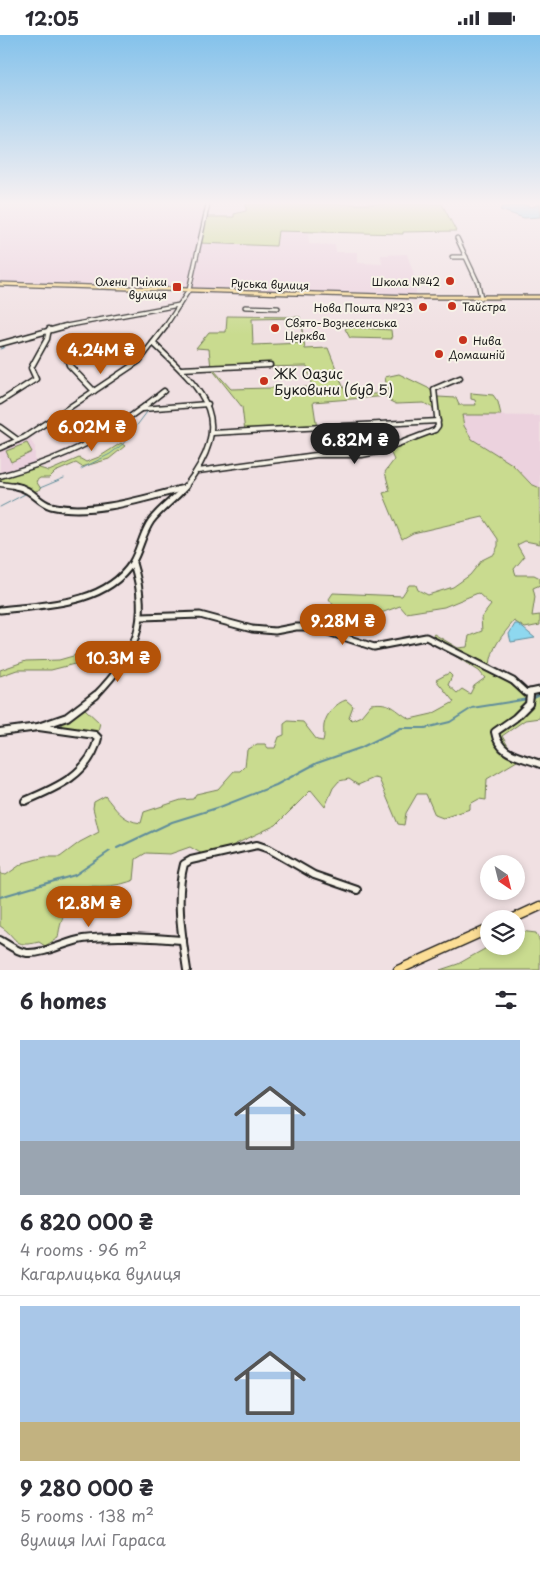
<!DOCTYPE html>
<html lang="en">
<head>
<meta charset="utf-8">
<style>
	:root { --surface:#fff; --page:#f2f2f3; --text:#2b2b33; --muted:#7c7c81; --line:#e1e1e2; --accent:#b45309 }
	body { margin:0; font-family:"Playpen Sans",sans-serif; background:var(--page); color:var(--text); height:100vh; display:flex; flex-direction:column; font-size:19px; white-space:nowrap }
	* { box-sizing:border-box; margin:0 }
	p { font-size:16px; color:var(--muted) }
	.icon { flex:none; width:28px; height:28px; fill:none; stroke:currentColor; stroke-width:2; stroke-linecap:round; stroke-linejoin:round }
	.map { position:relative; height:935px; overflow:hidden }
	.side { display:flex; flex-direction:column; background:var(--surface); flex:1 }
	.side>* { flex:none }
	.needle { width:32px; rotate:145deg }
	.controls { position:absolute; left:480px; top:820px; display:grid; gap:10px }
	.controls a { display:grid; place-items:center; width:45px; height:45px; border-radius:50%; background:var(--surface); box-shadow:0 2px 8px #0003; font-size:25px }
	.price { position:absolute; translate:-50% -42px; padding:0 11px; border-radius:18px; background:var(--accent); color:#fff; font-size:16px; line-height:32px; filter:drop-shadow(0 1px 2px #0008) }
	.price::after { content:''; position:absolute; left:50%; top:30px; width:15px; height:11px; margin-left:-8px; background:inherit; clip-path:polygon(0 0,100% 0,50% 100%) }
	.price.active { background:#222; color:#fff }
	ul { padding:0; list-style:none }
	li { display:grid; align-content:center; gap:10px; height:265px; padding:0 20px }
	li+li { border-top:1px solid var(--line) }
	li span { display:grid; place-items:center; height:155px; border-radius:0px; color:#555 }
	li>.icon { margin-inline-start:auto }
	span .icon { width:90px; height:90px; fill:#fffc; stroke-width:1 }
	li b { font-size:21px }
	h2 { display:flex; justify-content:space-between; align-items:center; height:60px; padding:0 20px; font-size:21px }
	.status { display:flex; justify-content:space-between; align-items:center; height:35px; padding:0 25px; background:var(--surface); direction:ltr }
	.status svg { height:14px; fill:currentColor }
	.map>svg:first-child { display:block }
</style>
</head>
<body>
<div class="status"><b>12:05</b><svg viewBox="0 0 49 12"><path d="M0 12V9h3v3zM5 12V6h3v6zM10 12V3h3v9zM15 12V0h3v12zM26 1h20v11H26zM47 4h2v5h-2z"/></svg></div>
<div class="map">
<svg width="540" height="935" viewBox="0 0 540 935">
	<rect width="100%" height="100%" fill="#f0e0e2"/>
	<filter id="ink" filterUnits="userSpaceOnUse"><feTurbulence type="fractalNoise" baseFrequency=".02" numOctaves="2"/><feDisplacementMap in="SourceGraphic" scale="10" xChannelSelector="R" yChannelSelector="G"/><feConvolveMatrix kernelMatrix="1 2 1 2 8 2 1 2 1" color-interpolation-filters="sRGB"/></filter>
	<g filter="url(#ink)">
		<!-- built -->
		<g fill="#ecd2de">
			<polygon points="0,169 208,169 200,208 276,210 278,196 308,196 309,209 335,210 336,217 357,217 357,228 382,229 381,220 407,219 413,237 417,262 0,249"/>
			<polygon points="462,380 540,381 540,453 531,449 512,429 472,404 464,391"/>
			<polygon points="29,403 35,412 35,428 0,440 0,416"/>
		</g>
		<!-- green -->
		<g fill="#c9db8f" stroke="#727c56" fill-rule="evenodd">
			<polygon points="246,169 442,169 456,196 403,197 403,199 278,196 276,211 199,208 205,182 234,182 234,179 246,176"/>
			<path d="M 227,281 L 300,282 L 305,314 L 328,313 L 346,359 L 388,359 L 385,342 L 399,339 L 428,353 L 438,362 L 456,363 L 459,370 L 476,370 L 475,365 L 471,364 L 471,358 L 493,360 L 498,367 L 501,380 L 462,380 L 464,391 L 472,404 L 512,429 L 531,449 L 540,453 L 540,509 L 525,506 L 517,510 L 524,522 L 514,534 L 516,540 L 534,540 L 540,543 L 540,550 L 533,553 L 535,562 L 532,581 L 540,580 L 540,590 L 525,593 L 514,586 C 502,601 491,612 490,632 C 503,645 513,651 527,662 L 540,661 L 540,683 L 525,685 L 502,701 L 517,726 L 487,744 L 486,765 L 479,764 L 470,769 L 470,774 L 443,783 L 435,780 L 426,759 L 417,759 L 406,778 L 404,790 L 398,789 L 379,744 L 374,743 L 358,750 L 349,744 L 339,746 L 333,753 L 325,772 L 311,755 L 276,790 L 223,815 L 204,820 L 190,812 L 170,819 L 146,818 L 136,824 L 134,845 C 119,851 104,852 88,851 C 69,864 61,880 58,903 L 45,911 L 39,907 C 12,914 18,902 0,891 L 0,832 L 1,839 L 6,840 L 23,828 L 45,822 L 60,822 L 80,807 L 99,797 L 93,773 L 94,767 L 105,761 C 116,774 122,786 141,788 L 144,777 L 181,765 L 193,764 L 196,759 L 218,754 L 234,736 L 240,736 L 245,731 L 247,715 L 257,709 L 265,709 L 268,713 L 275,713 L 279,702 L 284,700 L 284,689 L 288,686 L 303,687 L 317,705 L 323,706 C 325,700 323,696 324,690 C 326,679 336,668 346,665 L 353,671 L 349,682 L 352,685 L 361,681 L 371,669 C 392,666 394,675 410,684 L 432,679 L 454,667 L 436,645 L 449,638 L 452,641 L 448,650 L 457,658 L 462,654 L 470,659 L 474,651 L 485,643 L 479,636 L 428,604 L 434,599 L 458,613 L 467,612 L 469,601 L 482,596 L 481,583 L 491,570 L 478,558 L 444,572 L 406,578 L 400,571 L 381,578 L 371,574 L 336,574 L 329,564 L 333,558 L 402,561 L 409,550 L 416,550 L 418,555 L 428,560 L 453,552 L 470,540 L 482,525 L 494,519 L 498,511 L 498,504 L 483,482 L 413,498 L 402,504 L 383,458 L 390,456 L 385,437 L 394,425 L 388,412 L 405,403 L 428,397 L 441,391 L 438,376 L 424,368 L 396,369 L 390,366 L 389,361 L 313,367 L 317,394 L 245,397 L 242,372 L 211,333 L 209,314 L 196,313 L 209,297 L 226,297 ZM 300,283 L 304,308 L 253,310 L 252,284 ZM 307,331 L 312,352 L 231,354 L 212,333 Z"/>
			<polygon points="348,292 391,295 392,304 350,303 345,294"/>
			<polygon points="27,408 32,417 11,427 6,416"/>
			<polygon points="121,408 125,411 109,424 82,432 76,428 55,437 49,443 40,443 36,446 41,454 28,459 25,457 29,453 0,448 0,442 33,431 49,436 79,423 86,427 99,422"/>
			<polygon points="87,617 103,617 102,622 51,635 17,635 0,641 0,635 26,626 59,625"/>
			<polygon points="85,674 100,688 97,699 61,691 61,688"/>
			<polygon points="520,896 536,898 540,907 540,935 440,935 458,929 490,911 516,911 516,898"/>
		</g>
		<!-- water -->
		<g fill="#8ed8ef" stroke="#608d9b">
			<polygon points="540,169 540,182 524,183 500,175 502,172 525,170 532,172"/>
			<polygon points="515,589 518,589 535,603 511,607 509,599"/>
		</g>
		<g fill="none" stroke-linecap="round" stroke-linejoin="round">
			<!-- stream-far1 -->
			<g stroke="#608d9b" stroke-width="1">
				<polyline points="0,314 5,312"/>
				<polyline points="81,434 110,419 123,409 147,377"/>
				<polyline points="40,453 64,443"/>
				<polyline points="0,472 25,459"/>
				<polyline points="537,661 540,660"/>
			</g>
			<!-- stream -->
			<g stroke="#608d9b" stroke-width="2">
				<polyline points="532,664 540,660"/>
				<polyline points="117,813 172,787 220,772 276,750 317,728 360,713 401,693 425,693 450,687 472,673 528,664"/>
				<polyline points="0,862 75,840 110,816"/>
			</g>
			<!-- minor-far3 casing -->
			<g stroke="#1c1c1c" stroke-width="5.5">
				<g id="minor-far3">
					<polyline points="457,203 478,248 481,263"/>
					<polyline points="452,222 466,222"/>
					<polyline points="245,272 278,273"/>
					<polyline points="60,292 179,270"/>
					<polyline points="165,292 189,255 208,169"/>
				</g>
			</g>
			<!-- minor-far2 casing -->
			<g stroke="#1c1c1c" stroke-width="7">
				<g id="minor-far2">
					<path d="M 153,308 C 206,358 236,385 185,452"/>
					<polyline points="0,309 66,291"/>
					<polyline points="93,309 67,323 69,330 94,356"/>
					<polyline points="181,334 270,330"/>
					<polyline points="0,367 36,344 31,333 47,304 49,294"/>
					<polyline points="142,374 208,369"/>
					<polyline points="0,392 18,405"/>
					<polyline points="212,398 438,386"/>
					<polyline points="0,413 25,402 139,326 166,291"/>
					<polyline points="198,436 316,420 362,420 377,417 435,395 438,391 434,354 460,343"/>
					<path d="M 0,441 C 70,422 108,401 164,356"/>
					<polyline points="0,449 21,452"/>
				</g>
			</g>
			<!-- minor-far1 casing -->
			<g stroke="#1c1c1c" stroke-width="9">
				<g id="minor-far1">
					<path d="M 15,451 C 33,454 38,468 51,471 C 91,481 146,463 184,453"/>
					<path d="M 0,575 C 45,570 105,570 132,528 C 140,515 142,499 151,486 C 161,473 175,464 186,451"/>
					<polyline points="142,582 200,580 252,594 275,596 296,592 313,592 374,612 426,602 513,646 526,658 540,655"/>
					<path d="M 95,661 C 136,619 151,586 133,528"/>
					<polyline points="530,661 530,657"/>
				</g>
			</g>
			<!-- minor casing -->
			<g stroke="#1c1c1c" stroke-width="10">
				<g id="minor">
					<path d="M 530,660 L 529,669 L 515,683 L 495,697 C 499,721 521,721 540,729"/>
					<polyline points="0,697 38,692 67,682 96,660"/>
					<path d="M 25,766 C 56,753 90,739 98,703 L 95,700 L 39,692"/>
					<path d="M 0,905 C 9,910 17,917 27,918 C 46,919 65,907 83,904 C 116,900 150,903 183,905"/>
					<path d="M 187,935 C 182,901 175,863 184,829 L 191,825 L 257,810 L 269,814 L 314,840 L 357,855"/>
				</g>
			</g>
			<!-- major-far1 casing -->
			<g stroke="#1c1c1c" stroke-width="5.5">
				<polyline id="major-far1" points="0,249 417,262 540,262"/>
			</g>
			<!-- major casing -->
			<g stroke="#1c1c1c" stroke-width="11">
				<g id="major">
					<polyline points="512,884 540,871"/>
					<polyline points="398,935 489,894"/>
				</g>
			</g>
			<!-- minor-far3 -->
			<use href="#minor-far3" stroke="#f7f3e8" stroke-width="3"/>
			<!-- minor-far2 -->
			<use href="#minor-far2" stroke="#f7f3e8" stroke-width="4"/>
			<!-- minor-far1 -->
			<use href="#minor-far1" stroke="#f7f3e8" stroke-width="5"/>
			<!-- minor -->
			<use href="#minor" stroke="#f7f3e8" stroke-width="6"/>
			<!-- major-far1 -->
			<use href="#major-far1" stroke="#fcde96" stroke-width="3"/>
			<!-- major -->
			<use href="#major" stroke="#fcde96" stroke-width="8"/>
		</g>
	</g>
	<!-- sky -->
	<linearGradient id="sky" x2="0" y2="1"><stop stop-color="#84c2eb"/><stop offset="0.56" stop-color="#f8f1f2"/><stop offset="1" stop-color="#f8f1f2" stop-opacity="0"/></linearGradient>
	<rect width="540" height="300" fill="url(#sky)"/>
	<!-- markers -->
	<g fill="#c8321e" stroke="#f7f3e8" stroke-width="2">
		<circle cx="450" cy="246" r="5"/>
		<rect x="172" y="247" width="10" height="10" rx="2.5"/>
		<circle cx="452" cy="271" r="5"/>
		<circle cx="423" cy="272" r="5"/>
		<circle cx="275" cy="293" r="5"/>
		<circle cx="463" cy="305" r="5"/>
		<circle cx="439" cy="319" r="5"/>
		<circle cx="264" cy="346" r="5"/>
	</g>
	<g text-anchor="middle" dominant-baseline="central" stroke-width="4" stroke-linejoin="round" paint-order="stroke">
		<!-- far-poi labels -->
		<g font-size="11" fill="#1c1c1c" stroke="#f7f3e8" text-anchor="start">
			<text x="167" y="246" text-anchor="end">Олени Пчілки<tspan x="167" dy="13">вулиця</tspan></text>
			<text x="440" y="246" text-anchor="end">Школа №42</text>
			<text x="462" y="271">Тайстра</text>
			<text x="413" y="272" text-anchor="end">Нова Пошта №23</text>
			<text x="285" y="287">Свято-Вознесенська<tspan x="285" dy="13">Церква</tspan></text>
			<text x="473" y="305">Нива</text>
			<text x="449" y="319">Домашній</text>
		</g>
		<!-- far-street labels -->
		<g font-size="11" fill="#1c1c1c" stroke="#f7f3e8">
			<text transform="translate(270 249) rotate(2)">Руська вулиця</text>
		</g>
		<!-- poi labels -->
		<g font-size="14" fill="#1c1c1c" stroke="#f7f3e8" text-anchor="start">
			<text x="274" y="338">ЖК Оазис<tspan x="274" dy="16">Буковини (буд 5)</tspan></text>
		</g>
	</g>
</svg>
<div class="controls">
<a><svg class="needle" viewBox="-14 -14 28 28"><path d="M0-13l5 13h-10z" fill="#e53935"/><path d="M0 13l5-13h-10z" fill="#7c7c81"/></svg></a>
<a><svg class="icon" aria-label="layers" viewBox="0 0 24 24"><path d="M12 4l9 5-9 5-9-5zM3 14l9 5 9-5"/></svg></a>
</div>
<b class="price" style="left:101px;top:340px">4.24M ₴</b>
<b class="price" style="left:92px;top:417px">6.02M ₴</b>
<b class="price active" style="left:355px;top:430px">6.82M ₴</b>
<b class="price" style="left:343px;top:611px">9.28M ₴</b>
<b class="price" style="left:118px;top:648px">10.3M ₴</b>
<b class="price" style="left:89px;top:893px">12.8M ₴</b>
</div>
<section class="side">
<h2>6 homes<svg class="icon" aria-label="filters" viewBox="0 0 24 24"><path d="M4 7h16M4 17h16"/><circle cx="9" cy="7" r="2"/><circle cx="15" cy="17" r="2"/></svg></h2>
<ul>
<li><span style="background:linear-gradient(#a9c7e8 65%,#9aa5b1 0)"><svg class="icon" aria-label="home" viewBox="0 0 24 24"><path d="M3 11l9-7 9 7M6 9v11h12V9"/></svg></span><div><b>6 820 000 ₴</b><p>4 rooms · 96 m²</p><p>Кагарлицька вулиця</p></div></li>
<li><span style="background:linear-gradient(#a9c7e8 75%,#c2b280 0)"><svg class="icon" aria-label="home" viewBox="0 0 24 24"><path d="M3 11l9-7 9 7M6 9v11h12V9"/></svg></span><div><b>9 280 000 ₴</b><p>5 rooms · 138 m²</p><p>вулиця Іллі Гараса</p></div></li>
</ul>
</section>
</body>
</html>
